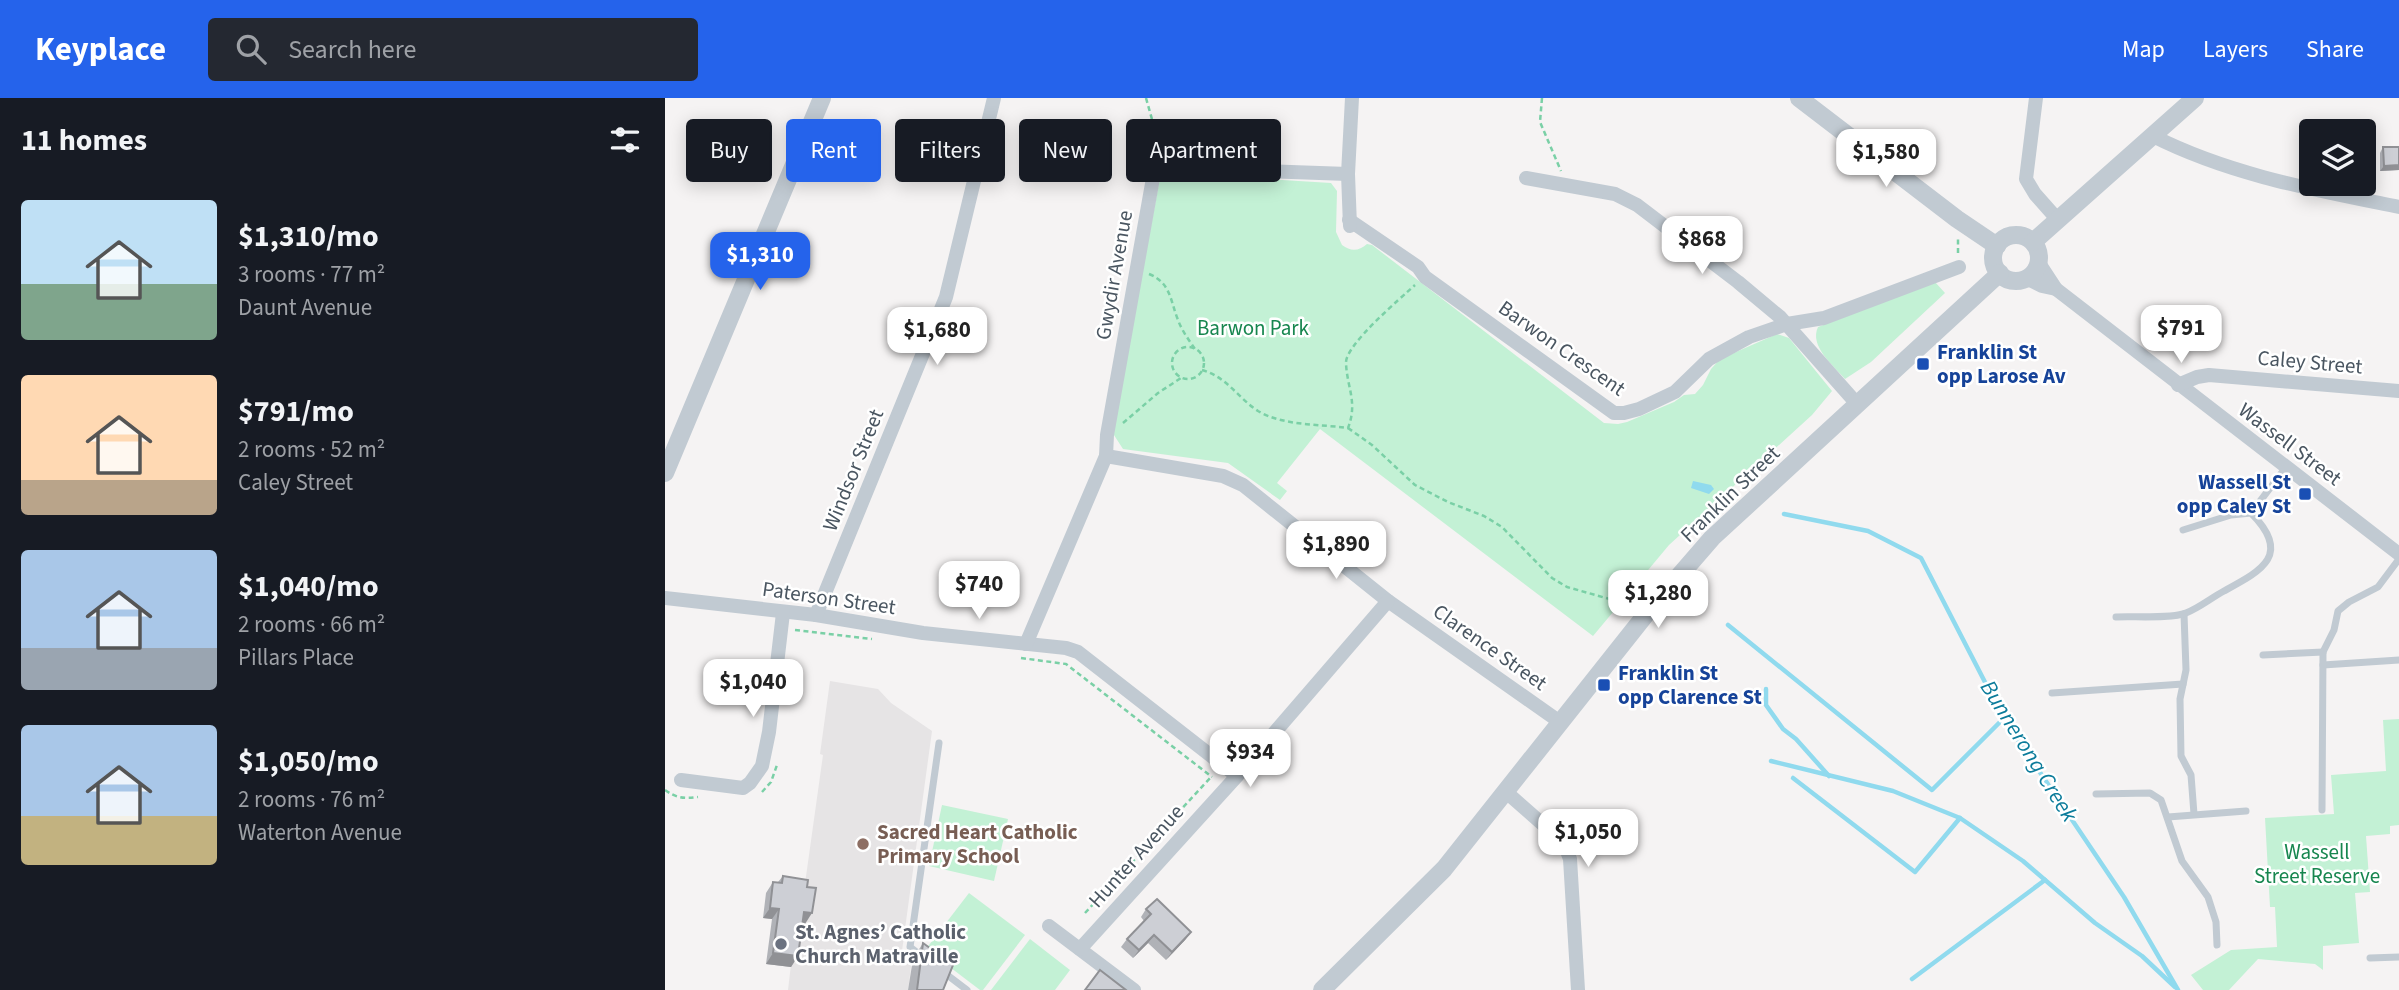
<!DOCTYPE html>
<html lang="en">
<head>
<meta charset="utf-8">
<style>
	:root { --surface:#171b24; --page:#242831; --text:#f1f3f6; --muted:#9ea1a6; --accent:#2563eb }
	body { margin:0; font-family:"Source Sans 3",sans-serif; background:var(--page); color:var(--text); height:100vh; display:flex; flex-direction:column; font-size:26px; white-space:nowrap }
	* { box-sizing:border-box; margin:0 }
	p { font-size:23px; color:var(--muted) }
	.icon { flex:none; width:38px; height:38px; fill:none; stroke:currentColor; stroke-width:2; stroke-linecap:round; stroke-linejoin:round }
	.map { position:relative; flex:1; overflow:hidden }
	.details { display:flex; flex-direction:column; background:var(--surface); width:665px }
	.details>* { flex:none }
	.banner { position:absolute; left:21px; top:21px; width:665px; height:63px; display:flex; gap:14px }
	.fabs { position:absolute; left:1634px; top:21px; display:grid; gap:14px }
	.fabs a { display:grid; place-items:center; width:77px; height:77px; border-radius:7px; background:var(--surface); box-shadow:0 4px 18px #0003; font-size:35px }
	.price { position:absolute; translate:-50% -60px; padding:0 16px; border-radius:14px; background:#fff; color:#222; font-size:23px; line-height:46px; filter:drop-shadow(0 2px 4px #0008) }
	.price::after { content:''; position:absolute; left:50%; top:42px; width:21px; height:16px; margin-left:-10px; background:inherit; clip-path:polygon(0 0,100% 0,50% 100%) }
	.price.active { background:var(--accent); color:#fff }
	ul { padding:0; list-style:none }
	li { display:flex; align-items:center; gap:21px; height:175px; padding:0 21px }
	li span { display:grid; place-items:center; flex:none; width:196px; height:140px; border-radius:7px; color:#555 }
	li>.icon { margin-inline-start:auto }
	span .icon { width:84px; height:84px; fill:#fffc; stroke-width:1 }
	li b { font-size:30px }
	h2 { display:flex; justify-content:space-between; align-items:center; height:84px; padding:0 21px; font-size:30px }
	.chip { padding:0 24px; border-radius:7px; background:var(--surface); box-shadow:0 4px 18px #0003; font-size:24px; line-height:63px }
	.chip.active { background:var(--accent); color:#fff }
	header { display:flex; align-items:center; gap:42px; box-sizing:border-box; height:98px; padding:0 35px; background:var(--accent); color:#fff }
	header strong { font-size:33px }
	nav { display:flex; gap:38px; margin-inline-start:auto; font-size:24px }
	.search { width:490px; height:63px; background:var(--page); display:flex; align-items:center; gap:18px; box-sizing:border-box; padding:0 24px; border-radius:7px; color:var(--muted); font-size:26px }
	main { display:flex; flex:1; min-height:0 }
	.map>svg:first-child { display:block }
</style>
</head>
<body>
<header>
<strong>Keyplace</strong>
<div class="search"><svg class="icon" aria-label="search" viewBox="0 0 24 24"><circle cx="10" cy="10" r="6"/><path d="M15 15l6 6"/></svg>Search here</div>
<nav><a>Map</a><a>Layers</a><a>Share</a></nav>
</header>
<main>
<section class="details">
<h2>11 homes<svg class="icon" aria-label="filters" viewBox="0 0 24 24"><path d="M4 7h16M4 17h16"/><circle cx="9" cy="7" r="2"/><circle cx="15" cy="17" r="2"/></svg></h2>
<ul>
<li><span style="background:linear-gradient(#bfe0f5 60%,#7fa58c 0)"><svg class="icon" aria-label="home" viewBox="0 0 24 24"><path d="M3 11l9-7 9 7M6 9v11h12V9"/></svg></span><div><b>$1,310/mo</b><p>3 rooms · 77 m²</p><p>Daunt Avenue</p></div></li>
<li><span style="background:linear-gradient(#ffd9b3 75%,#b9a48a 0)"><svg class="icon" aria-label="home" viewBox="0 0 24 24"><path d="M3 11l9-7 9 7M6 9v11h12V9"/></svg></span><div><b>$791/mo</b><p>2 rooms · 52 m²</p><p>Caley Street</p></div></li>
<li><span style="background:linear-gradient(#a9c7e8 70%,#9aa5b1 0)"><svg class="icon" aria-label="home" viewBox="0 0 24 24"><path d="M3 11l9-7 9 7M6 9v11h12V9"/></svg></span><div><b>$1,040/mo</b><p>2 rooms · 66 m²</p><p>Pillars Place</p></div></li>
<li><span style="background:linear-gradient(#a9c7e8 65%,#c2b280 0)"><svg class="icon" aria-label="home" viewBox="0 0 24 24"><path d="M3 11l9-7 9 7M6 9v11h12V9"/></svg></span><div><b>$1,050/mo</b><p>2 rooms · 76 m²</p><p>Waterton Avenue</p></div></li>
</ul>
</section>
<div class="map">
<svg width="1734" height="892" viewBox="0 0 1734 892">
	<rect width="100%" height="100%" fill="#f5f3f3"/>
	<!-- education -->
	<polygon fill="#e6e4e5" points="165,583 213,591 226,605 267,633 237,853 247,861 243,892 123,892 131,824 138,800 158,657 155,656"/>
	<!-- green -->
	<g fill="#c3f1d5">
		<path d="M 508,75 L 666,85 L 672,93 L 671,134 L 677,147 C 686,154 694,153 702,146 L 707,147 L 939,325 L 953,326 L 962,324 L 1009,304 L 1019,297 L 1030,296 L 1038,287 L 1046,271 L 1055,261 L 1112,236 L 1124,240 L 1167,293 L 1147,317 L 1004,447 L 928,538 L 655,331 L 612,385 L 622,393 L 615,402 L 563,365 L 458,351 L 447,334 L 495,80 Z"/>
		<path d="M 1270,184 L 1280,195 L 1206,264 L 1180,281 C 1168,267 1144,248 1153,229 Z"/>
		<polygon points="1734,621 1734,727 1725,728 1725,736 1701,738 1705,794 1690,795 1694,845 1658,848 1658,872 1650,866 1593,861 1564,892 1538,892 1526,877 1566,852 1612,849 1610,809 1605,809 1600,720 1669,716 1666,677 1721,673 1718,622"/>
		<polygon points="277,707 343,721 329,783 264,768"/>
		<polygon points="304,795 360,837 318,892 315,892 261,851"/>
		<polygon points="365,841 405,872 390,892 326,892"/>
	</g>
	<!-- water -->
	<polygon fill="#90daee" points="1028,383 1046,387 1049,391 1044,396 1026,390"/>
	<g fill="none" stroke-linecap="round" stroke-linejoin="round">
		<!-- stream -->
		<g stroke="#90daee" stroke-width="4.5">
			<polyline points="1119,416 1203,433 1256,460 1339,621 1459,799 1513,892"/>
			<polyline points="1063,527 1267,692 1338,621"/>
			<polyline points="1101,591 1101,607 1118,631 1131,641 1164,678"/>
			<polyline points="1106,663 1228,693 1295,720 1358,763 1430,825 1477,858 1510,889"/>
			<polyline points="1128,680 1250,774 1295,720"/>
			<polyline points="1247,881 1380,782"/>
		</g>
		<!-- path -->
		<g stroke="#7ad0a6" stroke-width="2.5" stroke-dasharray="5 3.5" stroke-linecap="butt">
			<polyline points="481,0 497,57"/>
			<polyline points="877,0 875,24 896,73"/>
			<polyline points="1293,155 1293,141"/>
			<path d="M 484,176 C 506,185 505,202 513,222 C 517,233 524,242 530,251"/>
			<circle cx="523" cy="265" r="16"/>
			<path d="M 537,272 C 562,279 573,300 593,313 C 618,328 655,326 683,330 C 693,304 682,290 681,265 C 680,247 736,200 750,187"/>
			<polyline points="458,325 493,295 516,280"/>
			<polyline points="683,330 707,347 750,387 783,404 819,418 837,429 887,480 902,489 948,502 957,508"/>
			<polyline points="130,532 207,541"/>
			<polyline points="356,560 401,566 547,679"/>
			<polyline points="566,658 583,640"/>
			<path d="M 0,692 C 11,700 19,701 33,699"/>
			<polyline points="97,694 106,684 112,667"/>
			<polyline points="420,815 547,678"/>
		</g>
		<!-- service -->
		<g stroke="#c1cad2" stroke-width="7">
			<polyline points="1586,415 1621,369"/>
			<polyline points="1519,516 1521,572 1515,601 1516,658 1526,677 1529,716"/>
			<path d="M 1451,519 C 1467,518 1507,521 1521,515 C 1534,510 1546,500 1559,493 C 1596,473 1628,457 1586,415 L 1566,417 L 1518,432"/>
			<polyline points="1598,557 1658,554"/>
			<polyline points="1658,567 1734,562"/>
			<polyline points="1387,595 1518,586"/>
			<polyline points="1431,696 1485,695 1496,702 1517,763 1543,799 1551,824 1552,847"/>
			<polyline points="1657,712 1658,554 1669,532 1673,513 1684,504 1713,489 1734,461"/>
			<polyline points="1503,719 1581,713"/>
			<polyline points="259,860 245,849 274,645"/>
			<polyline points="1705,860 1734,859"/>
			<polyline points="277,873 302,892"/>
		</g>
		<!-- minor -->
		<g stroke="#c1cad2" stroke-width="14">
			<polyline points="1371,0 1361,81 1370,96 1393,122"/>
			<path d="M 1488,38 C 1565,77 1650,92 1734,109"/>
			<polyline points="861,80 950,96 972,107 1073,184 1115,219 1193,307"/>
			<polyline points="684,122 753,169 760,179 949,315 959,315 974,311 1010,294 1044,261 1084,239 1122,226 1159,220 1294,169"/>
			<polyline points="685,128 683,76 687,0"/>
			<polyline points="1374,165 1391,191 1734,456"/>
			<polyline points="1361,180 1377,188 1391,191"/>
			<polyline points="1513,287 1532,279 1544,277 1734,293"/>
			<polyline points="441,358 558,378 578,387 723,503 895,624"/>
			<polyline points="0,500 151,517 258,535 401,550 413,554 572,678"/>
			<polyline points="151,517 281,199 329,0"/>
			<polyline points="361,546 441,358 442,337 490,69 683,76"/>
			<polyline points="16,682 78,690 85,685 97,668 104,634 118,515"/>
			<polyline points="840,693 899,745 905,761 913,892"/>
			<polyline points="384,828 469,892"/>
			<polyline points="415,851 572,678 723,503"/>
		</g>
		<!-- tertiary -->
		<g stroke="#c1cad2" stroke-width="18">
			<polyline points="1134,0 1292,121 1332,148"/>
			<circle cx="1351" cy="160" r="23"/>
			<polyline points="1368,144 1530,0"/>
			<polyline points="0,375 157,0"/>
			<polyline points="657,892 779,771 982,515 1047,440 1335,175"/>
		</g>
	</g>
	<!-- wall -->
	<g fill="#b0b2b7">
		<polygon points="1718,49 1734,49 1734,72 1715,73 1715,55"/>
		<polygon points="118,778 140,826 137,825 133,858 126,869 101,866 107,821 98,820 101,795 108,784 113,784"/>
		<polygon points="481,811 526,834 520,842 501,862 483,845 468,860 456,849 462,841 479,823 476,819"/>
		<polygon points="258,845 278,892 243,892 248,861"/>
	</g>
	<!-- shaded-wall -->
	<g fill="#909195">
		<polygon points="1734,67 1734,72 1715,73 1719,68"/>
		<polygon points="105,810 114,811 107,821 98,820"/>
		<polygon points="139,814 147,815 140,826 131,824"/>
		<polygon points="526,834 520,842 501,862 507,854"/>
		<polygon points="489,837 483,845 468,860 474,852"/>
		<polygon points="108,855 133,858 126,869 101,866"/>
	</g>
	<!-- building -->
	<g fill="#cdcfd5" stroke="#909195" stroke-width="2">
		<polygon points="1718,49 1734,49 1734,67 1719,68"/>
		<polygon points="118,778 143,782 142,789 151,790 147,815 139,814 133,858 108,855 114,811 105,810 108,784 117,785"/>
		<polygon points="492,801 526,834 507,854 489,837 474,852 462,841 486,816 481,811"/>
		<polygon points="258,845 288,867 278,892 252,892"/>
		<polygon points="435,872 461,892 420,892"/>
	</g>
	<!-- markers -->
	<g fill="#1a4fb4" stroke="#fff" stroke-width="2.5">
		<rect x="1251" y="259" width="14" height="14" rx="3.5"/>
		<rect x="1633" y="389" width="14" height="14" rx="3.5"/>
		<rect x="932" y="580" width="14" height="14" rx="3.5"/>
	</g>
	<circle fill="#8d6e63" stroke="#fff" stroke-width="2.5" cx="198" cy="746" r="7"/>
	<circle fill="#6b7280" stroke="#fff" stroke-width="2.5" cx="116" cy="846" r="7"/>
	<g text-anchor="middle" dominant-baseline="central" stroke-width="5" stroke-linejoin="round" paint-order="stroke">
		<!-- street labels -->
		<g font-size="21" fill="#4a5661" stroke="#fff">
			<text transform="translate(449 177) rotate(-80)">Gwydir Avenue</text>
			<text transform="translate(897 250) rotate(35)">Barwon Crescent</text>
			<text transform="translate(1645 264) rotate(5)">Caley Street</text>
			<text transform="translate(1625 346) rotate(37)">Wassell Street</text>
			<text transform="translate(188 372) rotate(-68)">Windsor Street</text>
			<text transform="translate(1065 396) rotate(-44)">Franklin Street</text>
			<text transform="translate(164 500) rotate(8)">Paterson Street</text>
			<text transform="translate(825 549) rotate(35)">Clarence Street</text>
			<text transform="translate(471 758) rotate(-48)">Hunter Avenue</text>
		</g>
		<!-- park labels -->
		<g font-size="21" fill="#17864f" stroke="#fff">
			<text x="588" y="230">Barwon Park</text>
			<text x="1652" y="754">Wassell<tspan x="1652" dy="24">Street Reserve</tspan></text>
		</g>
		<!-- transit labels -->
		<g font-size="21" font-weight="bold" fill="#164399" stroke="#fff" text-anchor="start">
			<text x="1272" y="254">Franklin St<tspan x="1272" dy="24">opp Larose Av</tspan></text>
			<text x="1626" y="384" text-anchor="end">Wassell St<tspan x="1626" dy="24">opp Caley St</tspan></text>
			<text x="953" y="575">Franklin St<tspan x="953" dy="24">opp Clarence St</tspan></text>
		</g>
		<!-- education labels -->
		<g font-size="21" font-weight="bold" fill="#785e54" stroke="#fff" text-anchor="start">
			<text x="212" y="734">Sacred Heart Catholic<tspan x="212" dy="24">Primary School</tspan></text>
		</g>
		<!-- worship labels -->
		<g font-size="21" font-weight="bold" fill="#5b616d" stroke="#fff" text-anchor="start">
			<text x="130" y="834">St. Agnes’ Catholic<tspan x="130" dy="24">Church Matraville</tspan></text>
		</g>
		<!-- water labels -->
		<g font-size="23" font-style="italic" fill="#0c7c9b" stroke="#fff">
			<text transform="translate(1364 653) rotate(58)">Bunnerong Creek</text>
		</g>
	</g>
</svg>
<div class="fabs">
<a><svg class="icon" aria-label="layers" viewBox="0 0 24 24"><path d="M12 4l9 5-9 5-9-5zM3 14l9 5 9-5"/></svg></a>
</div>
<b class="price" style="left:1221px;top:91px">$1,580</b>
<b class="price" style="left:1037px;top:178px">$868</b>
<b class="price active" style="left:95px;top:194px">$1,310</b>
<b class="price" style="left:1516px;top:267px">$791</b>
<b class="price" style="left:272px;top:269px">$1,680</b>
<b class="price" style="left:671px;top:483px">$1,890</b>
<b class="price" style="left:314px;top:523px">$740</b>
<b class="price" style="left:993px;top:532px">$1,280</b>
<b class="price" style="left:88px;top:621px">$1,040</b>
<b class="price" style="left:585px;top:691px">$934</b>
<b class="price" style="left:923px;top:771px">$1,050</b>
<div class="banner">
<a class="chip">Buy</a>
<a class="chip active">Rent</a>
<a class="chip">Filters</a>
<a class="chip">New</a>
<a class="chip">Apartment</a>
</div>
</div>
</main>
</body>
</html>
